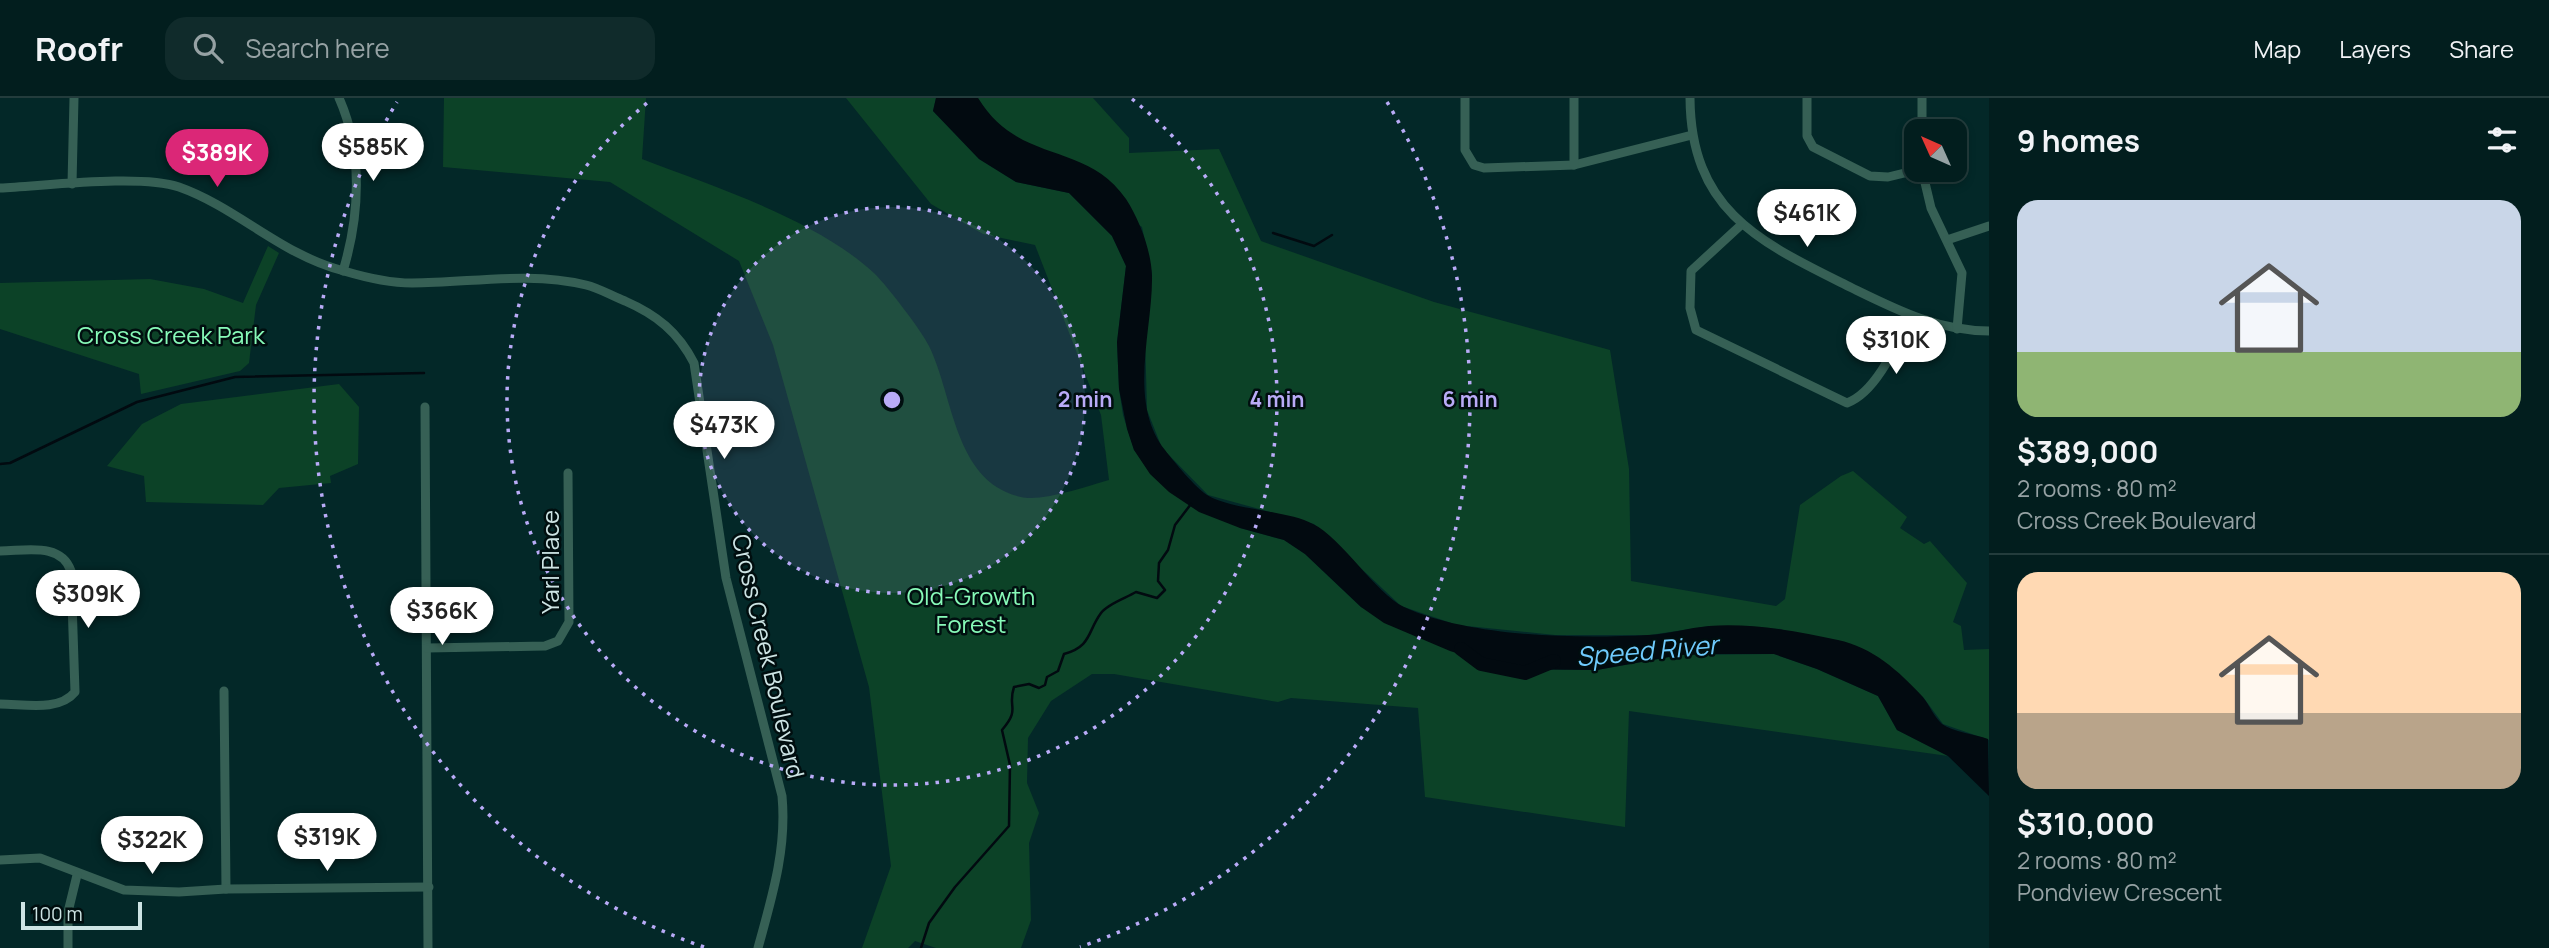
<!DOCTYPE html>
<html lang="en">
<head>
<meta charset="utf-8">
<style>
	:root { --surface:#021e1e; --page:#102b2b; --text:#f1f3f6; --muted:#96a2a4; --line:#233c3c; --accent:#db2777 }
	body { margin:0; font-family:Manrope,sans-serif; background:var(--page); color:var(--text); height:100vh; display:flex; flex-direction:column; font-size:26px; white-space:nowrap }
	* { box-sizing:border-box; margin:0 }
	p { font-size:23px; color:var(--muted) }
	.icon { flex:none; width:38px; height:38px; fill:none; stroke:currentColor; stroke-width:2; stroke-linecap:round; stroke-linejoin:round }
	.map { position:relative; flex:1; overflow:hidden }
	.panel { display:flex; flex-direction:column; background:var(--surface); width:560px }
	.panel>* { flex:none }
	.needle { width:46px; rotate:315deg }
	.buttons { position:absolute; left:1904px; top:21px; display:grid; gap:14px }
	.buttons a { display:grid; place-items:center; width:63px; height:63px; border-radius:14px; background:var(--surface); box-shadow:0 4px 10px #0003,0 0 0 2px var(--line); font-size:35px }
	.scale { position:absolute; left:21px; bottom:18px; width:121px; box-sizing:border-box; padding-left:7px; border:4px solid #cde4e4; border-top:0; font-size:19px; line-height:24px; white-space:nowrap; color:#cde4e4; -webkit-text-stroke:5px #000e0f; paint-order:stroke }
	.price { position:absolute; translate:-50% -60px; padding:0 16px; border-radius:24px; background:#fff; color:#222; font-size:23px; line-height:46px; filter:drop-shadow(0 2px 4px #0008) }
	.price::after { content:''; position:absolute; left:50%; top:42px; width:21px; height:16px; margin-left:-10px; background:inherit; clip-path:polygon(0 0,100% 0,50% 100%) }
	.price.current { background:var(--accent); color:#fff }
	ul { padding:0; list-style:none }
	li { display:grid; align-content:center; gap:14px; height:371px; padding:0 28px }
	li+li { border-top:2px solid var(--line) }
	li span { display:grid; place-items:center; height:217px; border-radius:21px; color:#555 }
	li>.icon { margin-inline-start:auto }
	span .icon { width:126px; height:126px; fill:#fffc; stroke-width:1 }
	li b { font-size:30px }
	h2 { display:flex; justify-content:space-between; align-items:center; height:84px; padding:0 28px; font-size:30px }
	header { display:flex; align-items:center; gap:42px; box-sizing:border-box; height:98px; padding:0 35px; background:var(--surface); border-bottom:2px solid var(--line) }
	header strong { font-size:33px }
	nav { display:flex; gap:38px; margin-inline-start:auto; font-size:24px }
	.search { width:490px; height:63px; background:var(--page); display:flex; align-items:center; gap:18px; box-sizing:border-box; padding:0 24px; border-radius:21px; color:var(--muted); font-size:26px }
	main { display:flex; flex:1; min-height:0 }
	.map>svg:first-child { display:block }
</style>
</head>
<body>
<header>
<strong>Roofr</strong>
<div class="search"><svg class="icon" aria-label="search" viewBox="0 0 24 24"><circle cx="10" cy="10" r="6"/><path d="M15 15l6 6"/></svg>Search here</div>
<nav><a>Map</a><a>Layers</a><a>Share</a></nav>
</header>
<main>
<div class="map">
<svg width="1989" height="850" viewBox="0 0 1989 850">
	<rect width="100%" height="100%" fill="#032828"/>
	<!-- green -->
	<g fill="#0c4227">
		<path d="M 444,0 L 646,0 L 642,61 C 717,90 816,121 875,176 C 888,189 921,232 929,248 C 954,299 954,384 1021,399 C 1042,404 1088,388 1109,382 L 1101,317 L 1035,147 L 983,136 L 931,106 L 846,0 L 936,0 L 933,13 L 979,61 L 1016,84 L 1069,95 L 1112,138 L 1126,168 L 1117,244 L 1119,291 L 1123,317 L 1134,352 L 1240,430 L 1284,442 L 1305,456 L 1361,509 L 1507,571 L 1597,572 L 1680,557 L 1774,556 L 1817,571 L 1878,598 L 1897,632 L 1948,658 L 1629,613 L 1625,729 L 1425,699 L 1418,610 L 1291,600 L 1278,604 L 1114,576 L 1092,576 L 1051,603 L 1028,640 L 1027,685 L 1039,715 L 1029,745 L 1031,822 L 1021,850 L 936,850 L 915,843 L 908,850 L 862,850 L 891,768 L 869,589 L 773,247 L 739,163 L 610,84 L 443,69 Z"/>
		<polygon points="978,0 1093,0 1129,40 1129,55 1219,51 1261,143 1434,204 1610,252 1629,371 1631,483 1776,508 1785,501 1800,407 1841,378 1853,373 1907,419 1900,430 1924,446 1930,443 1967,485 1953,524 1961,528 1964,552 1989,551 1989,642 1943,626 1923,599 1781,531 1710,528 1650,537 1555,537 1457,527 1401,508 1314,426 1208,397 1162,350 1147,312 1145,237 1152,176 1142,129 1010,36 990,20"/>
		<polygon points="268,148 279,155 256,207 249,265 240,273 141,296 139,276 0,231 0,185 150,181 204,191 243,205"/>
		<polygon points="339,286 359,309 358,366 330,378 331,385 279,390 263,407 146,404 144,378 107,368 142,326 181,306"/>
	</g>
	<!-- water -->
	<path fill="#020a10" d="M 936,0 L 978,0 C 1020,68 1085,42 1126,101 C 1140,123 1151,152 1152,178 C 1153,232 1127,304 1165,352 C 1174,364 1196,390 1207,397 C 1231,412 1287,412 1313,426 C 1342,440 1375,495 1404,509 C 1469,539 1576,541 1648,537 C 1668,536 1688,530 1709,528 C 1752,525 1797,533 1838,542 C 1872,549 1899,573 1922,598 C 1929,606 1934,619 1942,626 C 1953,634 1975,636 1988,641 L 1989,698 L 1948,658 L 1897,632 L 1878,598 L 1817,571 L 1774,556 L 1712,556 L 1680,557 L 1597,572 L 1506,571 L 1450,553 L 1384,525 L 1361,509 L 1305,456 L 1284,442 L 1240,430 L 1199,414 L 1169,394 L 1150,376 L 1134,352 L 1127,331 L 1119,291 L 1117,244 L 1126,168 L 1112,138 L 1069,95 L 1016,84 L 979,61 L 933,13 Z"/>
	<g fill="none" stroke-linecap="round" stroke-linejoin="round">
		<!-- stream -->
		<g stroke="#020a10" stroke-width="2.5">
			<polyline points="1273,135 1314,148 1332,137"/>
			<polyline points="0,366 10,365 137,304 235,279 424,275"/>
			<path d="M 921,850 L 929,825 L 955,789 L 1009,728 L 1010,667 L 1002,632 C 1021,610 1007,610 1014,589 L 1029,586 L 1039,590 L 1045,587 L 1047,579 L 1058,573 L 1064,556 C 1092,548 1087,534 1101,515 C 1107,506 1126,500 1136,494 L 1157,500 L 1165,492 L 1158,483 L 1159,465 L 1168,452 L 1175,427 L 1191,406"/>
		</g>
		<!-- river -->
		<polyline stroke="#020a10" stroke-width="14" points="1461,551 1481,566 1525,575 1554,563"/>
		<!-- minor -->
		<g stroke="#366055" stroke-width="9">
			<path d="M 339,0 C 363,54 360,117 343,173"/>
			<polyline points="1465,0 1465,52 1474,67 1484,70 1574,67 1692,37"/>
			<polyline points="1574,0 1574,67"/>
			<path d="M 1690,0 C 1691,115 1762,145 1852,190 C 1897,212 1938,233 1989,233"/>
			<polyline points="1807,0 1807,38 1813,49 1870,78 1888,79 1917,72"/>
			<polyline points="1922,33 1922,0"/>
			<polyline points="1922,72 1931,110 1962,175 1957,231"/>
			<polyline points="72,86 74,0"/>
			<path d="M 0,90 C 45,88 140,76 179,89 C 238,110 281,157 344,173 C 364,179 390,185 412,185 C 470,185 528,173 586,187 C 599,190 612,198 625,203 C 657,217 678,234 694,265 L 726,480 L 782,698 C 787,751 772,799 758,850"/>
			<path d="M 1741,127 L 1691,173 L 1690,210 L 1696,232 L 1847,305 C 1877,294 1897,245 1910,218"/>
			<polyline points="1947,142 1989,128"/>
			<polyline points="425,309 428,850"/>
			<path d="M 0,453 C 26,453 61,444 71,473 L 75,594 C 59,614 24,606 0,606"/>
			<polyline points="427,550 545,548 558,543 569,524 568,375"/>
			<polyline points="224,593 226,791"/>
			<polyline points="0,762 40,760 124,792 179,794 226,791 429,789"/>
			<polyline points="68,850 68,814 77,777"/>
		</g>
	</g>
	<!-- distance rings -->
	<circle cx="892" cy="302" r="193" fill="#b9abf7" fill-opacity=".12"/>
	<g fill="none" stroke="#b9abf7" stroke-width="3.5" stroke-dasharray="3.5 7">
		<circle cx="892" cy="302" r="193"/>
		<path d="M1132 1A385 385 0 1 1 652 1"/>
		<path d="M704 849A578 578 0 0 1 397 4M1387 4A578 578 0 0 1 1080 849"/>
	</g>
	<g text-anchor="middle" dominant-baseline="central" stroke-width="5" stroke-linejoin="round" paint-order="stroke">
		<!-- park labels -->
		<g font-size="24" fill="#87fab8" stroke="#000e0f">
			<text x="171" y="236">Cross Creek Park</text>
			<text x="971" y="497">Old-Growth<tspan x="971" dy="28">Forest</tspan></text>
		</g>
		<!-- street labels -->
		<g font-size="24" fill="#cde4e4" stroke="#000e0f">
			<text transform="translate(549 464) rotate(-90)">Yarl Place</text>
			<text transform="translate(769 558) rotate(77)">Cross Creek Boulevard</text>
		</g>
		<!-- water labels -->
		<g font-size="26" font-style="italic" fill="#6fcbfd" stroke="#000e0f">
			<text transform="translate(1647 552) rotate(-5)">Speed River</text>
		</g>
	</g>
	<circle cx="892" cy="302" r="10" fill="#b9abf7" stroke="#000e0f" stroke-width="3.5"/>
	<g font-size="21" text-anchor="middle" font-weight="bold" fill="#b9abf7" stroke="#000e0f" stroke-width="5" stroke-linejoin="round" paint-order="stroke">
		<text x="1085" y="309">2 min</text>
		<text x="1277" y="309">4 min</text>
		<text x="1470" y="309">6 min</text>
	</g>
</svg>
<div class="buttons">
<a><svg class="needle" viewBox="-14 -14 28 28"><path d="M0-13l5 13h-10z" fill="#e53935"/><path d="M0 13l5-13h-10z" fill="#96a2a4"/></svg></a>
</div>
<div class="scale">100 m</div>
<b class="price" style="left:373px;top:85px">$585K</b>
<b class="price current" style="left:217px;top:91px">$389K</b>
<b class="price" style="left:1807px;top:151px">$461K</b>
<b class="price" style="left:1896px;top:278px">$310K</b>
<b class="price" style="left:724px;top:363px">$473K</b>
<b class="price" style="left:88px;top:532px">$309K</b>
<b class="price" style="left:442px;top:549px">$366K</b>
<b class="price" style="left:327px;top:775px">$319K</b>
<b class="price" style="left:152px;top:778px">$322K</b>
</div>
<section class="panel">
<h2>9 homes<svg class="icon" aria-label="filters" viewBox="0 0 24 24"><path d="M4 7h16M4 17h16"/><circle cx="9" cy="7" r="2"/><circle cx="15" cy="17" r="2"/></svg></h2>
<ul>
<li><span style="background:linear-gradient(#c9d6e8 70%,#8fb573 0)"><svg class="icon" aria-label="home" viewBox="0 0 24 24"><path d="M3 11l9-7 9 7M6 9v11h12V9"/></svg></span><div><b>$389,000</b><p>2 rooms · 80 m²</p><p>Cross Creek Boulevard</p></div></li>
<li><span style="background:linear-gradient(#ffd9b3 65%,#b9a48a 0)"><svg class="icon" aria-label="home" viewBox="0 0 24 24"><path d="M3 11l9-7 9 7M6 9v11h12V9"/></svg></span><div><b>$310,000</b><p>2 rooms · 80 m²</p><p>Pondview Crescent</p></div></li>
</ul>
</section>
</main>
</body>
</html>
